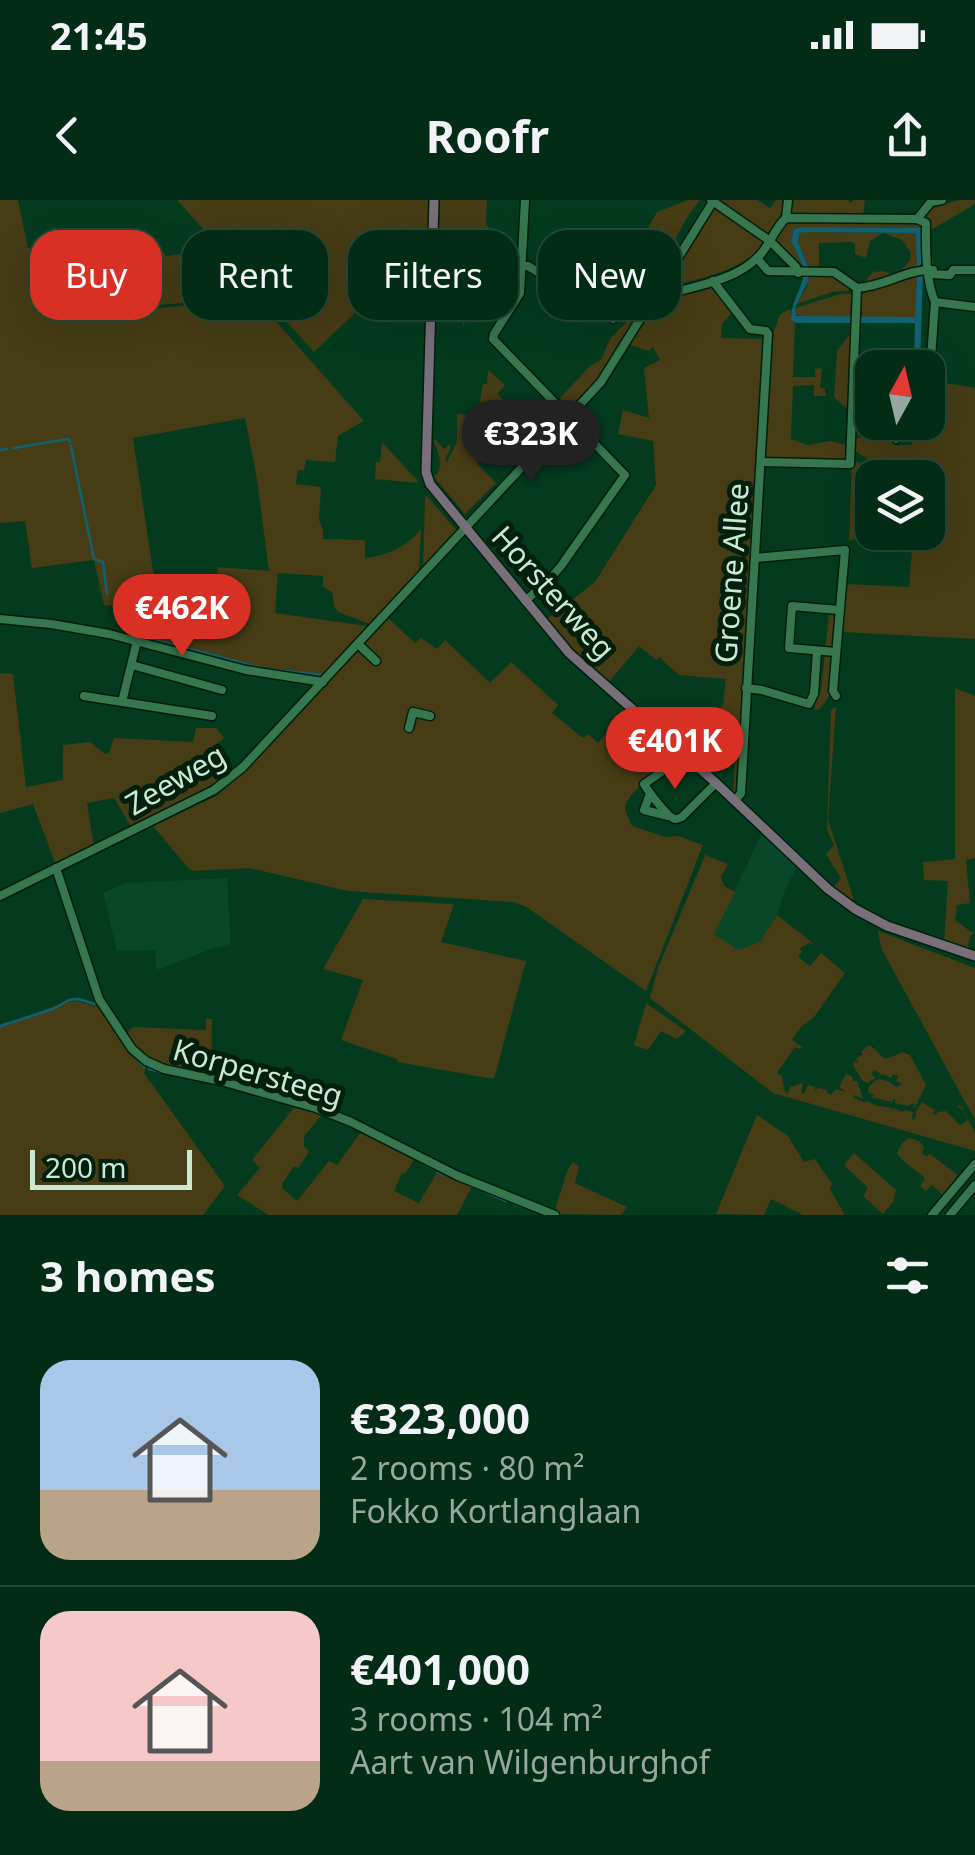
<!DOCTYPE html>
<html lang="en">
<head>
<meta charset="utf-8">
<style>
	:root { --surface:#032c17; --page:#113824; --text:#f1f3f6; --muted:#97a7a1; --line:#244836; --accent:#d93025 }
	body { margin:0; font-family:"Noto Sans",sans-serif; background:var(--page); color:var(--text); height:100vh; display:flex; flex-direction:column; font-size:38px; white-space:nowrap }
	* { box-sizing:border-box; margin:0 }
	p { font-size:32px; color:var(--muted) }
	.icon { flex:none; width:55px; height:55px; fill:none; stroke:currentColor; stroke-width:2; stroke-linecap:round; stroke-linejoin:round }
	.map { position:relative; height:1015px; overflow:hidden }
	.details { display:flex; flex-direction:column; background:var(--surface); flex:1 }
	.details>* { flex:none }
	.top-card { position:absolute; left:30px; top:30px; width:915px; height:90px; display:flex; gap:20px }
	.needle { width:65px; rotate:8deg }
	.tools { position:absolute; left:855px; top:150px; display:grid; gap:20px }
	.tools a { display:grid; place-items:center; width:90px; height:90px; border-radius:20px; background:var(--surface); box-shadow:0 10px 40px #0002,0 0 0 2px var(--line); font-size:50px }
	.scale { position:absolute; left:30px; bottom:25px; width:162px; box-sizing:border-box; padding-left:10px; border:5px solid #c9e9d2; border-top:0; font-size:28px; line-height:35px; white-space:nowrap; color:#c9e9d2; -webkit-text-stroke:8px #031f0e; paint-order:stroke }
	.price { position:absolute; translate:-50% -85px; padding:0 22px; border-radius:35px; background:var(--accent); color:#fff; font-size:32px; line-height:65px; filter:drop-shadow(0 2px 5px #0008) }
	.price::after { content:''; position:absolute; left:50%; top:60px; width:30px; height:22px; margin-left:-15px; background:inherit; clip-path:polygon(0 0,100% 0,50% 100%) }
	.price.current { background:#222; color:#fff }
	ul { padding:0; list-style:none }
	li { display:flex; align-items:center; gap:30px; height:250px; padding:0 40px }
	li+li { border-top:2px solid var(--line) }
	li span { display:grid; place-items:center; flex:none; width:280px; height:200px; border-radius:30px; color:#555 }
	li>.icon { margin-inline-start:auto }
	span .icon { width:120px; height:120px; fill:#fffc; stroke-width:1 }
	li b { font-size:42px }
	h2 { display:flex; justify-content:space-between; align-items:center; height:120px; padding:0 40px; font-size:42px }
	.chip { padding:0 35px; border-radius:30px; background:var(--surface); box-shadow:0 10px 40px #0002,0 0 0 2px var(--line); font-size:35px; line-height:90px }
	.chip.current { background:var(--accent); color:#fff }
	.status { display:flex; justify-content:space-between; align-items:center; height:70px; padding:0 50px; background:var(--surface); direction:ltr }
	.status svg { height:28px; fill:currentColor }
	header { display:flex; justify-content:space-between; align-items:center; height:130px; padding:0 40px; background:var(--surface); font-size:45px; font-weight:700 }
	.map>svg:first-child { display:block }
</style>
</head>
<body>
<div class="status"><b>21:45</b><svg viewBox="0 0 49 12"><path d="M0 12V9h3v3zM5 12V6h3v6zM10 12V3h3v9zM15 12V0h3v12zM26 1h20v11H26zM47 4h2v5h-2z"/></svg></div>
<header><svg class="icon" aria-label="back" viewBox="0 0 24 24"><path d="M15 5l-7 7 7 7"/></svg>Roofr<svg class="icon" aria-label="share" viewBox="0 0 24 24"><path d="M12 15V3M7 8l5-5 5 5M5 13v7h14v-7"/></svg></header>
<div class="map">
<svg width="975" height="1015" viewBox="0 0 975 1015">
	<rect width="100%" height="100%" fill="#043b1f"/>
	<!-- built -->
	<g fill="#084727">
		<polygon points="762,633 797,668 786,687 777,715 762,737 762,741 738,750 714,734"/>
		<polygon points="227,678 231,744 214,748 156,770 155,750 117,751 103,693 126,683"/>
	</g>
	<!-- green -->
	<g fill="#463c16" fill-rule="evenodd">
		<path d="M 0,0 L 18,0 L 28,48 L 107,49 L 113,104 L 119,111 L 257,100 L 364,221 L 338,236 L 335,262 L 306,260 L 304,271 L 298,270 L 296,284 L 321,287 L 319,320 L 323,330 L 323,339 L 365,340 L 365,358 C 389,355 406,347 421,329 L 419,373 L 372,425 L 338,412 L 334,407 L 332,392 L 323,387 L 323,376 L 278,373 L 275,413 L 367,426 L 367,430 L 327,475 C 294,488 170,447 131,436 L 132,408 L 104,405 L 94,360 L 32,368 L 25,321 L 0,323 ZM 245,218 L 256,273 L 269,371 L 217,367 L 221,404 L 157,398 L 133,238 Z"/>
		<polygon points="177,0 429,0 428,52 364,48 361,107 314,152"/>
		<polygon points="440,0 487,0 486,25 490,29 473,36 446,35 444,43 438,43"/>
		<path d="M 688,0 L 700,0 C 678,26 668,57 652,87 L 640,82 L 640,42 L 657,12 Z"/>
		<polygon points="718,0 757,0 770,8 776,0 788,0 769,37 717,2"/>
		<polygon points="794,0 848,0 850,3 854,0 865,0 863,17 790,15 788,11"/>
		<polygon points="959,0 975,0 975,4 931,30 930,58 934,62 930,67 928,66 929,20 923,17 929,9"/>
		<path d="M 713,8 L 765,43 C 743,70 708,76 676,85 L 670,87 L 665,84 Z"/>
		<polygon points="789,20 924,23 923,28 802,27 794,29 791,41 803,65 801,69 773,42 780,26"/>
		<polygon points="805,32 917,33 917,68 861,86 873,72 884,71 897,76 910,60 911,53 902,40 883,33 870,41 866,58 855,54 855,44 852,42 819,43 819,69 810,70 798,43 799,33"/>
		<polygon points="161,49 166,56 218,49 257,94 252,97 124,108 117,106 110,54"/>
		<path d="M 437,56 L 445,63 L 455,68 C 455,86 450,98 470,108 L 463,127 C 462,107 450,97 436,84 Z"/>
		<polygon points="917,74 916,117 862,117 862,95 864,92"/>
		<polygon points="835,75 850,88 848,91 832,92 797,104 806,88 809,76"/>
		<polygon points="710,84 734,110 722,124 721,138 767,139 735,596 733,594 735,562 718,561 709,572 654,522 667,515 677,521 690,540 696,540 700,533 688,510 719,511 723,504 726,479 679,475 659,457 656,460 639,446 609,482 573,451 546,420 595,382 656,285 653,241 618,234 623,210 649,218 644,168 660,160 653,147 649,151 627,144 656,98 667,97"/>
		<polygon points="840,94 853,94 854,117 802,117 795,114 795,108"/>
		<polygon points="647,101 596,183 571,209 560,198 591,165 601,160 610,139"/>
		<polygon points="791,109 791,120 795,123 793,177 815,177 815,169 822,168 820,187 825,189 826,196 814,196 814,185 793,186 791,239 808,245 830,241 846,245 845,262 795,259 771,259 762,255 771,140 780,114"/>
		<polygon points="853,130 848,210 834,197 837,151"/>
		<path d="M 488,170 L 505,185 L 497,194 L 511,207 L 517,204 L 492,231 L 517,259 L 513,260 L 506,257 L 495,247 L 475,243 L 472,250 L 479,266 L 496,283 L 465,314 L 434,277 C 445,267 439,254 434,242 L 435,239 L 444,249 L 449,245 L 451,247 L 445,259 L 447,262 L 457,242 L 457,214 L 468,215 L 479,206 L 483,184 L 487,184 Z"/>
		<polygon points="928,180 975,188 975,439 841,432 845,384 909,387 913,340 909,339 909,333 928,332 928,278 915,277 925,274 925,258 915,261 908,259 897,262 873,262 853,250 854,238 889,238 891,223 895,224 894,245 912,245 913,223 928,222"/>
		<polygon points="382,242 416,279 418,283 375,279 376,262 380,262"/>
		<path d="M 852,259 L 870,270 L 872,289 L 866,289 C 864,306 860,323 858,337 L 849,341 Z"/>
		<polygon points="426,295 457,331 423,369 425,298"/>
		<polygon points="829,413 838,414 829,496 820,509 815,510 814,504 821,491"/>
		<path d="M 387,417 L 415,443 L 421,438 L 437,449 L 445,440 L 490,483 L 511,462 L 558,505 L 552,513 L 583,538 L 588,534 L 598,543 L 606,534 L 618,543 L 610,551 L 620,560 L 632,549 L 643,560 L 641,564 L 654,573 C 645,581 626,596 625,609 C 625,612 631,623 632,626 L 665,637 L 678,636 L 703,645 L 646,791 L 525,706 L 513,702 L 348,691 L 250,668 L 193,671 L 189,669 L 153,626 L 218,595 Z"/>
		<polygon points="0,473 13,474 26,587 63,580 63,545 90,542 105,554 109,553 114,538 193,542 196,528 216,528 224,538 211,549 230,576 222,582 132,628 114,598 87,603 94,647 56,665 33,604 0,613"/>
		<polygon points="955,488 975,496 975,658 966,660 970,703 957,705 955,720 971,732 975,731 970,737 967,750 944,742 948,681 924,680 923,662 955,659"/>
		<polygon points="836,507 828,620 854,700 847,698 833,687 841,678 826,654 834,645 827,630 831,510"/>
		<polygon points="706,653 707,656 728,664 721,677 724,686 735,692 714,734 738,750 762,741 762,738 777,715 814,744 809,743 800,748 802,752 798,757 810,766 821,753 845,773 814,817 801,827 792,840 802,847 800,849 795,847 777,873 782,876 785,892 788,893 790,887 802,883 803,884 801,893 804,894 808,885 815,887 815,890 818,888 827,890 827,893 831,895 836,889 846,892 839,887 846,874 852,876 853,881 857,881 863,899 854,895 853,897 865,903 866,901 878,906 892,908 892,911 894,908 902,912 905,910 913,912 912,920 916,917 916,911 922,902 935,910 933,913 935,915 938,912 946,911 960,925 968,920 963,910 958,907 959,905 962,907 975,933 975,951 773,893 650,798 658,768"/>
		<polygon points="363,699 454,704 441,742 526,761 494,879 397,862 397,859 341,840 363,780 323,769"/>
		<polygon points="878,731 975,768 975,920 881,748"/>
		<polygon points="77,801 103,808 139,860 146,866 144,873 225,986 203,1015 0,1015 0,827 65,802"/>
		<polygon points="646,803 686,831 677,839 661,831 648,850 634,845"/>
		<path d="M 206,819 L 212,819 L 211,876 C 173,869 151,868 127,836 L 129,830 L 133,827 L 206,830 Z"/>
		<path d="M 869,845 C 886,855 878,865 902,852 L 910,855 L 926,885 L 915,907 L 912,907 L 915,905 L 914,903 L 908,906 L 895,903 L 895,898 L 892,902 L 870,897 L 875,896 L 868,892 L 869,886 L 878,879 L 888,881 L 896,887 L 902,884 L 896,881 L 898,876 L 893,874 L 891,878 L 882,874 L 879,876 L 880,873 L 874,870 L 871,874 L 876,878 L 867,883 L 862,880 L 853,865 L 855,861 L 859,863 L 856,859 L 863,854 L 861,852 Z"/>
		<polygon points="296,905 322,912 321,916 304,936 304,946 309,952 298,968 294,966 282,984 283,989 297,1001 329,961 337,965 363,929 415,958 405,974 402,973 394,991 419,1003 438,971 473,985 457,1015 269,1015 237,995 260,968 252,960"/>
		<polygon points="757,915 788,936 804,962 815,959 832,984 830,989 845,1015 803,1015 771,999 764,1015 716,1014"/>
		<path d="M 909,938 L 919,941 L 924,947 L 922,954 L 927,956 L 930,954 L 959,976 L 943,995 L 932,985 L 926,991 L 920,986 L 925,978 C 918,972 900,960 897,953 L 902,943 Z"/>
		<polygon points="854,953 896,990 893,1002 883,1014 863,996 868,988 844,965"/>
		<polygon points="573,962 579,966 575,983 627,1007 621,1015 559,1014 556,1008 557,1003 568,969"/>
	</g>
	<!-- water -->
	<g fill="#106272">
		<polygon points="802,27 923,28 922,63 917,68 916,33 809,32 799,33 798,43 810,70 805,70 791,41 794,29"/>
		<path d="M 923,72 L 920,167 L 914,167 L 915,123 L 796,123 L 791,120 C 791,103 800,91 804,75 L 809,76 L 808,81 L 795,108 L 796,116 L 915,117 L 917,74 Z"/>
	</g>
	<g fill="none" stroke-linecap="round" stroke-linejoin="round">
		<!-- stream -->
		<g stroke="#106272" stroke-width="2.5">
			<polyline points="71,246 94,359 103,362 107,394"/>
			<polyline points="14,248 68,239 70,242"/>
			<polyline points="0,250 7,249"/>
			<polyline points="392,401 418,372"/>
			<polyline points="115,406 130,407 134,409 133,434 265,469 323,475"/>
			<polyline points="353,444 365,430"/>
			<polyline points="0,826 53,809 69,800 78,799 95,804"/>
			<polyline points="132,853 144,867"/>
			<polyline points="149,869 170,874"/>
			<polyline points="295,906 318,913"/>
			<polyline points="403,953 413,958"/>
			<polyline points="417,960 433,969"/>
			<polyline points="437,972 454,978"/>
			<polyline points="466,983 506,1001"/>
			<polyline points="514,1004 531,1009"/>
		</g>
		<!-- minor casing -->
		<g stroke="#00200c" stroke-width="11">
			<g id="minor">
				<polyline points="711,0 770,41 796,67 798,73"/>
				<polyline points="786,18 788,0"/>
				<path d="M 917,19 L 926,23 C 926,49 925,78 935,102 L 975,107"/>
				<polyline points="757,58 768,71 834,72 857,88"/>
				<path d="M 522,66 L 528,66 L 613,119 L 635,85 L 642,85 L 664,95 C 694,86 736,81 759,56 C 770,45 774,29 786,18 L 917,19 L 931,2 L 942,0"/>
				<polyline points="713,81 750,129 766,131 768,134 741,593 735,601"/>
				<path d="M 857,88 C 886,86 906,69 933,70 L 932,74 L 950,75 L 953,70 L 975,70"/>
				<polyline points="931,158 935,102"/>
				<polyline points="854,190 872,192"/>
				<polyline points="896,239 896,222"/>
				<polyline points="761,262 850,264 857,88"/>
				<polyline points="755,358 845,350 833,491 836,496"/>
				<polyline points="525,401 548,381 561,366 625,275 493,139 494,134 520,93 525,0"/>
				<polyline points="0,419 51,424 109,434 246,470 323,482"/>
				<polyline points="358,444 376,461"/>
				<polyline points="836,452 789,448 792,406 839,410"/>
				<polyline points="132,465 222,490"/>
				<polyline points="746,488 762,490 809,504 814,494 817,451"/>
				<polyline points="84,496 212,516"/>
				<polyline points="122,502 137,441"/>
				<polyline points="409,528 413,512 430,516"/>
				<path d="M 680,551 L 660,573 L 644,584 C 648,591 668,618 675,619 C 677,619 680,618 682,617 L 716,583"/>
				<polyline points="650,594 644,610 668,616"/>
				<polyline points="56,668 99,799 132,849 146,861 164,869 221,881 316,908 351,922 458,976 555,1015"/>
				<polyline points="0,696 214,590 243,567 601,182 714,0"/>
				<polyline points="932,1015 975,964"/>
				<polyline points="950,1015 975,985"/>
			</g>
		</g>
		<!-- major casing -->
		<g stroke="#00200c" stroke-width="12">
			<polyline id="major" points="434,0 426,272 430,284 569,453 716,583 828,689 855,709 887,726 975,756"/>
		</g>
		<!-- minor -->
		<use href="#minor" stroke="#36774f" stroke-width="8"/>
		<!-- major -->
		<use href="#major" stroke="#786f7b" stroke-width="9"/>
	</g>
	<g text-anchor="middle" dominant-baseline="central" stroke-width="10" stroke-linejoin="round" paint-order="stroke">
		<!-- street labels -->
		<g font-size="30" fill="#c9e9d2" stroke="#031f0e">
			<text transform="translate(731 373) rotate(-86)">Groene Allee</text>
			<text transform="translate(554 392) rotate(48)">Horsterweg</text>
			<text transform="translate(175 579) rotate(-30)">Zeeweg</text>
			<text transform="translate(258 872) rotate(16)">Korpersteeg</text>
		</g>
	</g>
</svg>
<div class="tools">
<a><svg class="needle" viewBox="-14 -14 28 28"><path d="M0-13l5 13h-10z" fill="#e53935"/><path d="M0 13l5-13h-10z" fill="#97a7a1"/></svg></a>
<a><svg class="icon" aria-label="layers" viewBox="0 0 24 24"><path d="M12 4l9 5-9 5-9-5zM3 14l9 5 9-5"/></svg></a>
</div>
<div class="scale">200 m</div>
<b class="price current" style="left:531px;top:285px">€323K</b>
<b class="price" style="left:182px;top:459px">€462K</b>
<b class="price" style="left:675px;top:592px">€401K</b>
<div class="top-card">
<a class="chip current">Buy</a>
<a class="chip">Rent</a>
<a class="chip">Filters</a>
<a class="chip">New</a>
</div>
</div>
<section class="details">
<h2>3 homes<svg class="icon" aria-label="filters" viewBox="0 0 24 24"><path d="M4 7h16M4 17h16"/><circle cx="9" cy="7" r="2"/><circle cx="15" cy="17" r="2"/></svg></h2>
<ul>
<li><span style="background:linear-gradient(#a9c7e8 65%,#b9a48a 0)"><svg class="icon" aria-label="home" viewBox="0 0 24 24"><path d="M3 11l9-7 9 7M6 9v11h12V9"/></svg></span><div><b>€323,000</b><p>2 rooms · 80 m²</p><p>Fokko Kortlanglaan</p></div></li>
<li><span style="background:linear-gradient(#f6c9c9 75%,#b9a48a 0)"><svg class="icon" aria-label="home" viewBox="0 0 24 24"><path d="M3 11l9-7 9 7M6 9v11h12V9"/></svg></span><div><b>€401,000</b><p>3 rooms · 104 m²</p><p>Aart van Wilgenburghof</p></div></li>
</ul>
</section>
</body>
</html>
